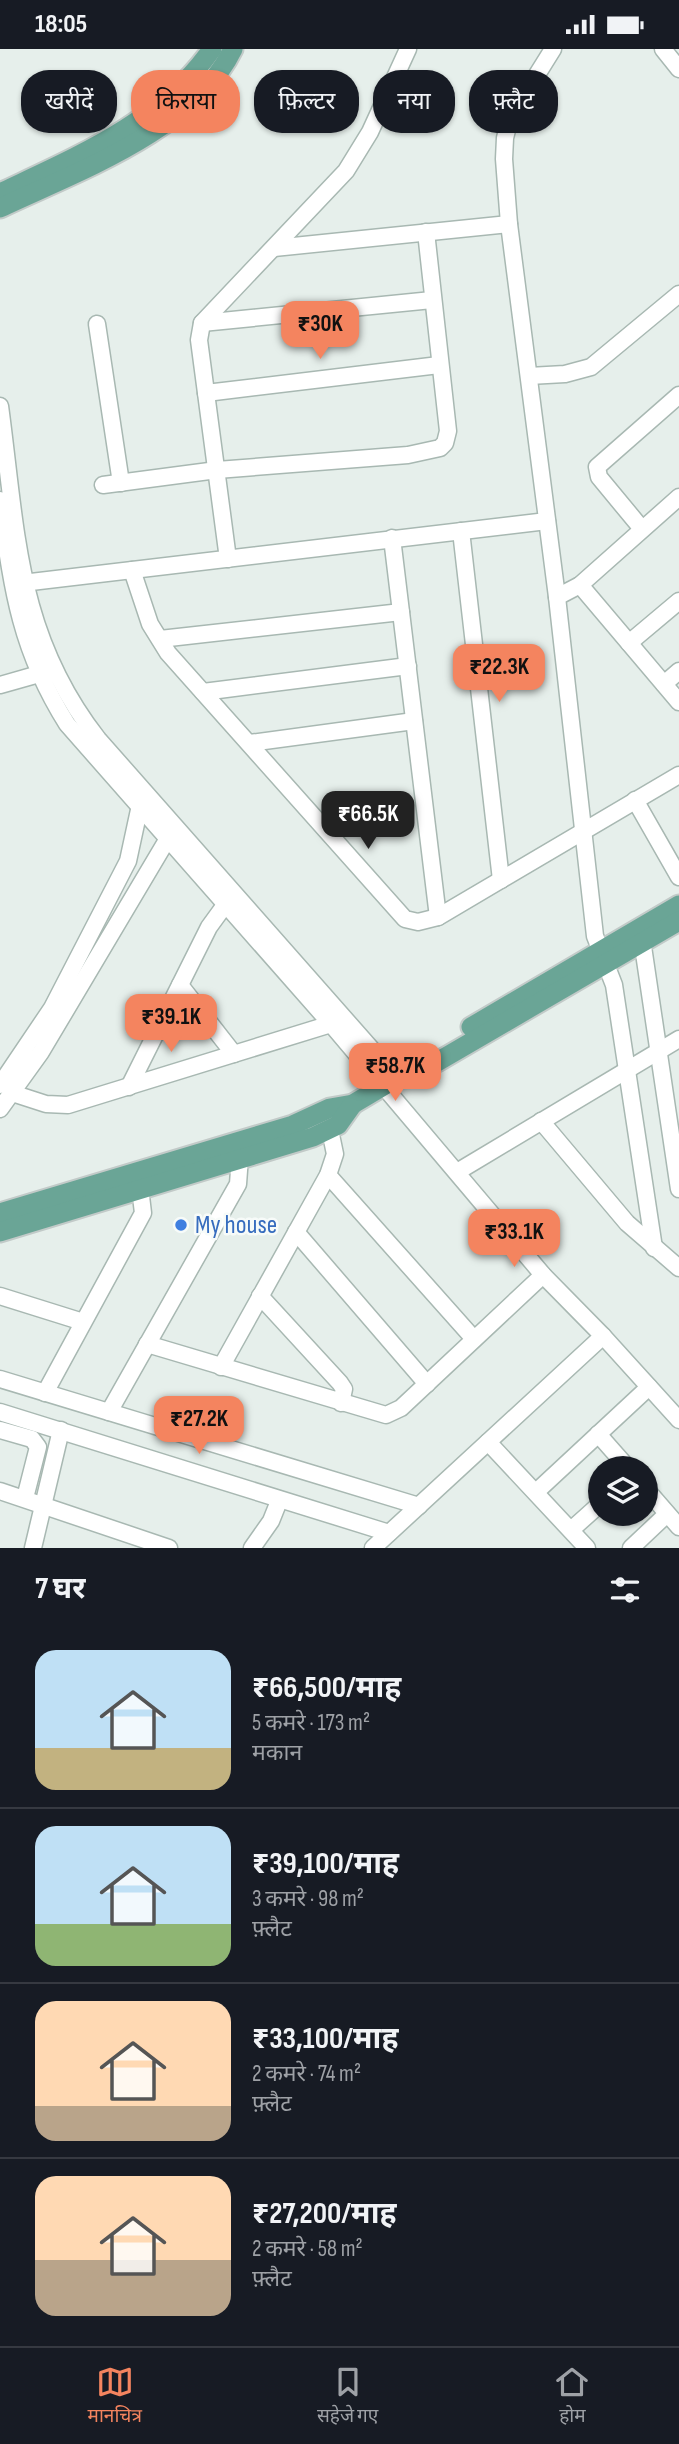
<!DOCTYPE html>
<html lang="hi">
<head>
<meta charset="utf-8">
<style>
	:root { --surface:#171b24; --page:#20242c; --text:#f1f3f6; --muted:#9ea1a6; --line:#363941; --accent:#f4845f }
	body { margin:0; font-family:"Sofia Sans Condensed","Noto Sans Devanagari",sans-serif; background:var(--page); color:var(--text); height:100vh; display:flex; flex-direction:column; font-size:26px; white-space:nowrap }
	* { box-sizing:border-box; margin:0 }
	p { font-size:23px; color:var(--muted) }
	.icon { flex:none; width:38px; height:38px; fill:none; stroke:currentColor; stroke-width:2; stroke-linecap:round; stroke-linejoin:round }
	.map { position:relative; height:1499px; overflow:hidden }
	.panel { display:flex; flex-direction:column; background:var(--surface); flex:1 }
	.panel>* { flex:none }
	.banner { position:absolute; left:21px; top:21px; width:637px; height:63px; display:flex; gap:14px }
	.buttons { position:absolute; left:588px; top:1407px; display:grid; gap:14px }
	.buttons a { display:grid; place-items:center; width:70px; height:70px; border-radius:50%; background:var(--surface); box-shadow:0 2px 5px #0004; font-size:35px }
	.price { position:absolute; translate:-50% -60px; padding:0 16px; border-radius:14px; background:var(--accent); color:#111; font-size:23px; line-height:46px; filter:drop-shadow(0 2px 4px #0008) }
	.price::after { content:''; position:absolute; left:50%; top:42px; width:21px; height:16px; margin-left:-10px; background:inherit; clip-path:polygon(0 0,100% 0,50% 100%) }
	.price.selected { background:#222; color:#fff }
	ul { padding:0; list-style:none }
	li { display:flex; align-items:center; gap:21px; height:175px; padding:0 35px }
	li+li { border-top:2px solid var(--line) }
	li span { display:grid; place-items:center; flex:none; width:196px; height:140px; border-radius:21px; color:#555 }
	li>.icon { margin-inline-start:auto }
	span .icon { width:84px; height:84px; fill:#fffc; stroke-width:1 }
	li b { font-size:30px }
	h2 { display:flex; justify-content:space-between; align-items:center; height:84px; padding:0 35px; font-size:30px }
	.pill { padding:0 24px; border-radius:28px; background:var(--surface); box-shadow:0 2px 5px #0004; font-size:24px; line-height:63px }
	.pill.selected { background:var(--accent); color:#111 }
	.status { display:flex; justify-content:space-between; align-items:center; height:49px; padding:0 35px; background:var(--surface); direction:ltr }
	.status svg { height:19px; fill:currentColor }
	.dock { display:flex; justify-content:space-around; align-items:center; height:98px; border-top:2px solid var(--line); background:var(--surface); font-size:19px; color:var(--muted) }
	.dock a { display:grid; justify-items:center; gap:4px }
	.dock .selected { color:var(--accent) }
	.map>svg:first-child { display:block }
</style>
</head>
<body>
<div class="status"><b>18:05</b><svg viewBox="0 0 49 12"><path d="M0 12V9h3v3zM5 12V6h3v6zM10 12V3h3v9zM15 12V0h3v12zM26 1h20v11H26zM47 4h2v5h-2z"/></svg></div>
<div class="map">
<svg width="679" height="1499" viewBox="0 0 679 1499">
	<rect width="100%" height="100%" fill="#e6efeb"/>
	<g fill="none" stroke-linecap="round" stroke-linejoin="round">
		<!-- minor casing -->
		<g stroke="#a8b8b2" stroke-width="19">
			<g id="minor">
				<polyline points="553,0 510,69 505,89 504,110 509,175 557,548 595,887 614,936 654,1199"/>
				<polyline points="663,0 679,20"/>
				<polyline points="274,199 509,175"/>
				<polyline points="202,274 432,251"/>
				<polyline points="97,275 121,434"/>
				<polyline points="529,327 565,325 591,318 679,245"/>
				<polyline points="206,344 439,316"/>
				<path d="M 0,357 C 17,482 16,585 98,690 L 397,1029"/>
				<polyline points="103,436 217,421 408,406 440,399 445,394 448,382 426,183"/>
				<path d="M 0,451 C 12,537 19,599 67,675 L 331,975 L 543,1226 L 603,1287 L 679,1371"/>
				<polyline points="642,480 599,428 597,418 679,346"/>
				<polyline points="461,482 501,831"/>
				<polyline points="392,489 438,868"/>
				<polyline points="228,510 199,291 202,274 346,122 370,83 408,0"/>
				<polyline points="132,521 150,575 168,604 405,870 418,873 438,868 679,726"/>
				<polyline points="14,535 547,472"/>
				<polyline points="580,536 679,653"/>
				<polyline points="557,548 580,536 679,448"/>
				<polyline points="160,590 401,563"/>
				<polyline points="629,594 679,552"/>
				<polyline points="664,635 679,622"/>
				<polyline points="0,636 39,625"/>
				<polyline points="203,643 408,617"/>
				<polyline points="250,694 414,672"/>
				<polyline points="635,751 679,828"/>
				<polyline points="641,884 679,1140"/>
				<polyline points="180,936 234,1005"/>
				<polyline points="0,1036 52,959 128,812 139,761"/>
				<polyline points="129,1038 209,878 225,856"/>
				<polyline points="12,1044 46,1055 68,1056 331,975"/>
				<polyline points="0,1060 41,1003 167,791"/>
				<polyline points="541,1072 627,1174 679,1219"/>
				<polyline points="457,1123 679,990"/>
				<polyline points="328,1126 474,1290"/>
				<polyline points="296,1183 427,1335"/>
				<polyline points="0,1247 83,1273"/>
				<polyline points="260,1247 340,1334 344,1340 341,1354"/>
				<polyline points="147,1295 386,1366 401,1359 543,1226"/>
				<polyline points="221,1318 328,1126 335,1105 330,1081"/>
				<polyline points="0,1330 419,1457"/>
				<polyline points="45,1344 143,1164 140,1139"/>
				<polyline points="0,1363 389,1484"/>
				<polyline points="109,1363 238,1135 240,1108"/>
				<polyline points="0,1381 32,1390 38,1398 25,1449"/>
				<polyline points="598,1385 628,1419"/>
				<polyline points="488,1393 587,1499"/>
				<polyline points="646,1440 679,1478"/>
				<polyline points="0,1442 169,1499"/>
				<polyline points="536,1443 649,1338"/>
				<polyline points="571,1481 600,1455"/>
				<polyline points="33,1499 61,1381"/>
				<polyline points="252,1499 271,1472 279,1452"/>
				<polyline points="373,1499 603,1287"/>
				<polyline points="631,1499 667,1465"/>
			</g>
		</g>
		<!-- major casing -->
		<g stroke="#c2cac8" stroke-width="23">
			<g id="major">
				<path d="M 0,144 C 78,107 161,73 212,0"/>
				<path d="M 0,159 C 78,122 193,82 233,0"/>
				<polyline points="471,978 679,856"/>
				<polyline points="0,1164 293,1076 330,1059 353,1055 417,1017 437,1013 679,872"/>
				<polyline points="0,1183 313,1088 338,1076 353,1055"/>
			</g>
		</g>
		<!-- minor -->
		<use href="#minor" stroke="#fff" stroke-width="16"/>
		<!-- major -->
		<use href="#major" stroke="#6aa596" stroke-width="19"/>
	</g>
	<!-- markers -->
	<circle fill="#3f7fe0" stroke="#f7fbf9" stroke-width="2.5" cx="181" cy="1176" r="7"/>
	<g text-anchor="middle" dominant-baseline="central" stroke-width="5" stroke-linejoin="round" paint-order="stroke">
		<!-- shop labels -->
		<g font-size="26" fill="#366cbe" stroke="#f7fbf9" text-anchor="start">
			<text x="195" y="1176">My house</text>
		</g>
	</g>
</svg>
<div class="buttons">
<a><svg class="icon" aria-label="layers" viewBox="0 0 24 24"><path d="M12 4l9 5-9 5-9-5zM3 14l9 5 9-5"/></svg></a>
</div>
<b class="price" style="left:320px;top:312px">₹30K</b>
<b class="price" style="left:499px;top:655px">₹22.3K</b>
<b class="price selected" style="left:368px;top:802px">₹66.5K</b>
<b class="price" style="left:171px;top:1005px">₹39.1K</b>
<b class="price" style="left:395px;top:1054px">₹58.7K</b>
<b class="price" style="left:514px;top:1220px">₹33.1K</b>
<b class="price" style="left:199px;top:1407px">₹27.2K</b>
<div class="banner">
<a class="pill">खरीदें</a>
<a class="pill selected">किराया</a>
<a class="pill">फ़िल्टर</a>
<a class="pill">नया</a>
<a class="pill">फ़्लैट</a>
</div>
</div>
<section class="panel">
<h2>7 घर<svg class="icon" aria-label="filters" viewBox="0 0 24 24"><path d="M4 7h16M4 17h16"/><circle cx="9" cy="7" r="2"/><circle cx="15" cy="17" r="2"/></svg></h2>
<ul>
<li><span style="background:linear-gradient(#bfe0f5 70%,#c2b280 0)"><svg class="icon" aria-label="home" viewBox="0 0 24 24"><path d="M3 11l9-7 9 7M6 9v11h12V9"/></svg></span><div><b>₹66,500/माह</b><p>5 कमरे · 173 m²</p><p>मकान</p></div></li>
<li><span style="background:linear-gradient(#bfe0f5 70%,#8fb573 0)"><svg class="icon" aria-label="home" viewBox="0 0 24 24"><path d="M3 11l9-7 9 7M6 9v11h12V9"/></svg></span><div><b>₹39,100/माह</b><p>3 कमरे · 98 m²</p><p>फ़्लैट</p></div></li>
<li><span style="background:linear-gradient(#ffd9b3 75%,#b9a48a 0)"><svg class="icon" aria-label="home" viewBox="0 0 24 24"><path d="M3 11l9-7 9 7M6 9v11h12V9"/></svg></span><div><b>₹33,100/माह</b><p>2 कमरे · 74 m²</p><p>फ़्लैट</p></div></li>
<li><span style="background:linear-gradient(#ffd9b3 60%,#b9a48a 0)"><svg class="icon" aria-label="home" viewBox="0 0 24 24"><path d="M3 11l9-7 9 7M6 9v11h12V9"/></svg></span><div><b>₹27,200/माह</b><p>2 कमरे · 58 m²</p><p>फ़्लैट</p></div></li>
</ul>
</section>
<nav class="dock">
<a class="selected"><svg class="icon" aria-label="map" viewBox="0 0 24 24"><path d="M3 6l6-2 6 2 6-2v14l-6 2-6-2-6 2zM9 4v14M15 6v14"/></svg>मानचित्र</a>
<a><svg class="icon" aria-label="saved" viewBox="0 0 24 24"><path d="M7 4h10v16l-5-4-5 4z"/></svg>सहेजे गए</a>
<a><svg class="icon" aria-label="home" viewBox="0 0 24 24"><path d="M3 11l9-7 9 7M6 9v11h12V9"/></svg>होम</a>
</nav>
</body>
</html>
